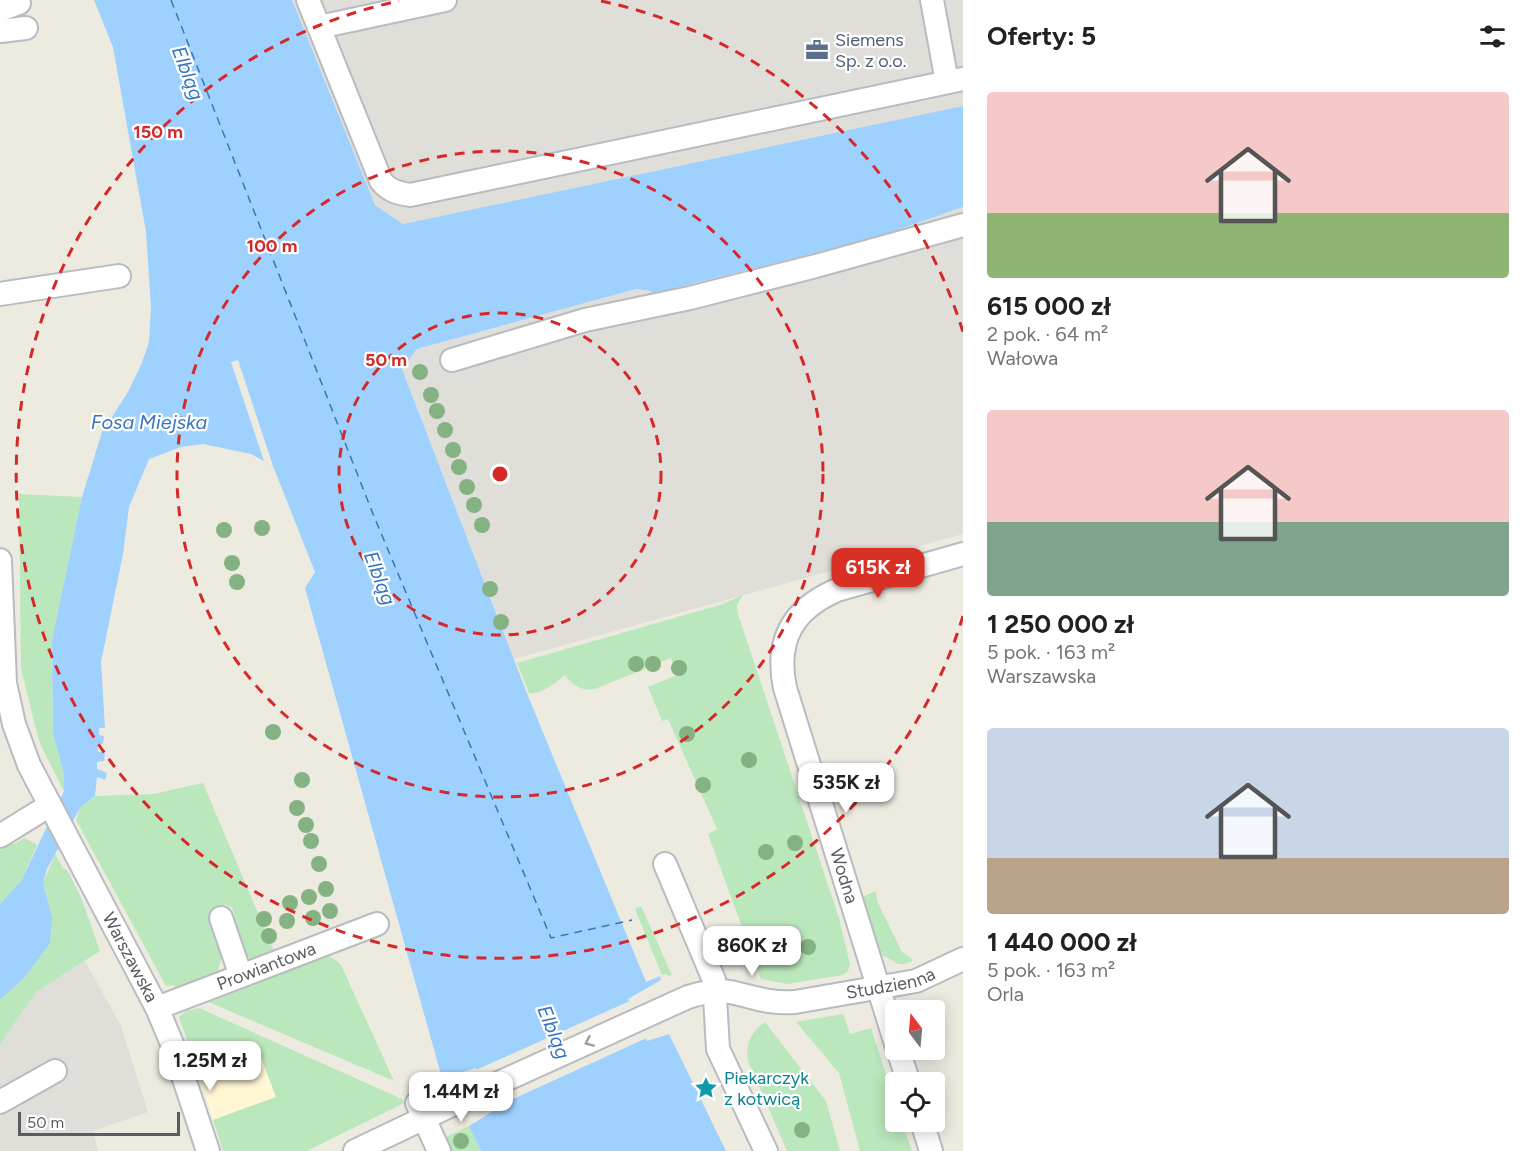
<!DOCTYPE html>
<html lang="pl">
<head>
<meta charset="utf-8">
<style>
	:root { --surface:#fff; --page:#f6f6f6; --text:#202124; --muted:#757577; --accent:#d93025 }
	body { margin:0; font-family:Figtree,sans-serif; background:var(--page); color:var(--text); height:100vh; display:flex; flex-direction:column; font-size:22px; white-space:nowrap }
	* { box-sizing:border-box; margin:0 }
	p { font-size:20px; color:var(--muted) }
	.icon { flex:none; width:33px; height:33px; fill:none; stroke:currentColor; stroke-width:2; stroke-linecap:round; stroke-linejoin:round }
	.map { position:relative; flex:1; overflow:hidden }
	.details { display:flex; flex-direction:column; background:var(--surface); width:570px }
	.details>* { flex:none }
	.needle { width:39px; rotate:344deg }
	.fabs { position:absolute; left:885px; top:1000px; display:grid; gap:12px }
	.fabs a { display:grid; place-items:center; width:60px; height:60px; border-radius:6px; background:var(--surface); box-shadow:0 3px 15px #0003; font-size:30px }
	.scale { position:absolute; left:18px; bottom:15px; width:162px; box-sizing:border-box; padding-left:6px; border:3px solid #595d62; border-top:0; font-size:16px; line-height:21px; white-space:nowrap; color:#595d62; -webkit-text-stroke:4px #fff; paint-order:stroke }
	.price { position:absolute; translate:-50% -51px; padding:0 14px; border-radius:12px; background:#fff; color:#222; font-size:20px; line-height:39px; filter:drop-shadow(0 2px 3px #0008) }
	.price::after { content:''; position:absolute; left:50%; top:36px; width:18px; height:14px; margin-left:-9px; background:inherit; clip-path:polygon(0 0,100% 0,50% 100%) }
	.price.active { background:var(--accent); color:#fff }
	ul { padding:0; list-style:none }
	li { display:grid; align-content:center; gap:12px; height:318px; padding:0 24px }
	li span { display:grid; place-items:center; height:186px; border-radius:6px; color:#555 }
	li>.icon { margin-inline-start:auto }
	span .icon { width:108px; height:108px; fill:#fffc; stroke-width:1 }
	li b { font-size:26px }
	h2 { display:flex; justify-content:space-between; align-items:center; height:72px; padding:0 24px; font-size:26px }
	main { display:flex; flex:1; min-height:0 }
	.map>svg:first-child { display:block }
</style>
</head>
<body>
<main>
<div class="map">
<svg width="963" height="1151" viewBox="0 0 963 1151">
	<rect width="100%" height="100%" fill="#edebe0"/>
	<!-- commercial -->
	<polygon fill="#fff7d4" points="255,1041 276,1097 213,1120 195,1063"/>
	<!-- industrial -->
	<g fill="#e0ded8">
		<polygon points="292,0 963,0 963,106 403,224 375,205"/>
		<polygon points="963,207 963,534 514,659 402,369 417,349 636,289 651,291 836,248 837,251"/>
		<polygon points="85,961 121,1026 148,1112 93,1131 98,1151 0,1151 0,1044 36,992"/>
	</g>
	<!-- green -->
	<g fill="#bbe7bd">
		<polygon points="19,494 82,497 52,640 53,733 64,775 64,791 41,746 36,730 21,668"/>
		<path d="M 743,595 L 737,605 L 737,611 L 839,918 L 850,964 L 848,971 L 843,975 L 787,984 L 761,979 L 708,834 L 717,829 L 668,719 L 662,721 L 648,687 L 677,675 L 671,658 L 595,689 C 581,691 573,686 565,675 C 555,683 541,695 529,693 L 517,663 L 723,604 Z"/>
		<polygon points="203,783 274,951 252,960 245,954 240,941 232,907 225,905 210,918 223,953 217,974 177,991 174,985 166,986 76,820 80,808 95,796 153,794"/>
		<polygon points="25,838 37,845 21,881 0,904 0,846 6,842 14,844"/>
		<polygon points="55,854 63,868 68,871 82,900 100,951 36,992 0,1044 0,1000 24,978 52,917 43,883"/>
		<path d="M 876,891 L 877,901 L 902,952 L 911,958 L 912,961 C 894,970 895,957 879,955 L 862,897 Z"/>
		<polygon points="641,906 672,975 668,976 667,974 662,975 635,909"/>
		<polygon points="325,955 333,958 341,965 394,1081 206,1001"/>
		<polygon points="199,1008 402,1099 404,1103 307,1151 223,1151 213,1120 276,1097 255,1041 195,1063 179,1017 186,1011"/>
		<polygon points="843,1014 850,1034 871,1028 895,1102 896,1122 902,1122 912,1151 860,1151 839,1073 796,1022"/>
		<path d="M 765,1022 L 826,1101 L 840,1151 L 787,1151 L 748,1061 C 745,1044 751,1032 765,1022 Z"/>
		<polygon points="469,1126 481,1151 452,1151 446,1137"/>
	</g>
	<!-- water -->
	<polygon fill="#9fd1ff" points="94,0 292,0 375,205 403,224 963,106 963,207 837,251 835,248 651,294 651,291 636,289 417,349 402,369 528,696 646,982 660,976 661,980 628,999 647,1041 669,1034 726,1151 481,1151 469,1126 495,1110 476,1068 442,1078 305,588 315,572 273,466 251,454 203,444 181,447 149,459 129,507 123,554 101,662 105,728 99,728 99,735 104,736 103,744 98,744 98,752 105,752 104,761 97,762 97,769 107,773 105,780 97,777 95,796 80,808 47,869 43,883 52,917 50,943 24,978 0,1000 0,904 21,881 64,791 64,775 53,733 52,640 82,497 102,432 128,392 141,365 149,342 151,308 146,232 126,120 113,47"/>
	<!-- pier -->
	<g fill="#edebe0">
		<polygon points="238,360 273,466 264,461 231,362"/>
		<polygon points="632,1000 649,1037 491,1109 474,1071"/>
	</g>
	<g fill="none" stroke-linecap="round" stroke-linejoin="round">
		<!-- ferry -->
		<polyline stroke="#3975bf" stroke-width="1.5" stroke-dasharray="8 6" stroke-linecap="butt" points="171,0 373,514 551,938 632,920"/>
		<!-- minor casing -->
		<g stroke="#b8bbc0" stroke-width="26">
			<g id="minor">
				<polyline points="308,0 319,27"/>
				<path d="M 445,0 L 319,27 L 381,181 C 389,191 398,193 410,195 L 963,79"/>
				<polyline points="932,0 947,82"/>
				<polyline points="0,10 19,3"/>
				<polyline points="0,31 26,28"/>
				<polyline points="0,294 119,276"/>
				<polyline points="452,360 585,320 690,298 816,266 963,225"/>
				<path id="s1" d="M 0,560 L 5,683 L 14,724 L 29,765 L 157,1008 L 173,1046 L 208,1151"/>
				<polyline points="0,836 50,805"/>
				<polyline points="665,864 714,980 718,1049 766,1151"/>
				<polyline points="221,918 241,976"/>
				<path id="s2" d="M 157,1008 L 377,924"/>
				<path d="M 896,1044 L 785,688 C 775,640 793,609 837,590 L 963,554"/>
				<polyline points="898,1050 909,1083"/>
				<polyline points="0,1102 55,1071"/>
				<polyline points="417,1103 439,1151"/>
				<polyline points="922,1122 931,1151"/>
				<path id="s3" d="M 355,1151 L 481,1091 L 688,997 C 701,993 716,990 730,992 C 755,997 768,1004 795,1002 L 916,981 L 963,959"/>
			</g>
		</g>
		<!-- minor -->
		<use href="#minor" stroke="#fff" stroke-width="22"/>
	</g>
	<!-- trees -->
	<g fill="#84b283">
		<circle cx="420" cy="372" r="8"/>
		<circle cx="431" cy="395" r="8"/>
		<circle cx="437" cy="411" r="8"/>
		<circle cx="445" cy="430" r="8"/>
		<circle cx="453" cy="450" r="8"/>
		<circle cx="459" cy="467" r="8"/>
		<circle cx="467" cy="487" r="8"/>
		<circle cx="474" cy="505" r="8"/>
		<circle cx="482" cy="525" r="8"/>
		<circle cx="262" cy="528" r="8"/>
		<circle cx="224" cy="530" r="8"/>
		<circle cx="232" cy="563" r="8"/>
		<circle cx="237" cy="582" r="8"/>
		<circle cx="490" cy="589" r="8"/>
		<circle cx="501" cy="622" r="8"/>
		<circle cx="636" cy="664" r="8"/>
		<circle cx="653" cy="664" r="8"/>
		<circle cx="679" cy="668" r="8"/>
		<circle cx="273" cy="732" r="8"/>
		<circle cx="687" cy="734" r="8"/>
		<circle cx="749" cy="760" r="8"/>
		<circle cx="302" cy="780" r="8"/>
		<circle cx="703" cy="785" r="8"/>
		<circle cx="297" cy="808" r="8"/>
		<circle cx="306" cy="825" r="8"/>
		<circle cx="311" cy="841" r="8"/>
		<circle cx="795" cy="843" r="8"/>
		<circle cx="766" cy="852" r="8"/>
		<circle cx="319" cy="864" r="8"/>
		<circle cx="326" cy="889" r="8"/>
		<circle cx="309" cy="897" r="8"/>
		<circle cx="290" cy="903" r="8"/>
		<circle cx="330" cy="911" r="8"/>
		<circle cx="313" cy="918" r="8"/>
		<circle cx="264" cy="919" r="8"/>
		<circle cx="287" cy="921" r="8"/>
		<circle cx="269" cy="936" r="8"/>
		<circle cx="808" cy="947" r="8"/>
		<circle cx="802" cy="1130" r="8"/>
		<circle cx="461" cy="1141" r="8"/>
	</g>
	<!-- one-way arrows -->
	<defs><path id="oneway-chevron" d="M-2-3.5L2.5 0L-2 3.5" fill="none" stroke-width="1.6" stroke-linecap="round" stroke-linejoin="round" transform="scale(1.5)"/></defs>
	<use stroke="#9b9ea1" href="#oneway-chevron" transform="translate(589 1042) rotate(156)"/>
	<!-- distance rings -->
	<g fill="none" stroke="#d62828" stroke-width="3" stroke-dasharray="10 8">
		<circle cx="500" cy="474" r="161"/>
		<circle cx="500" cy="474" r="323"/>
		<path d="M963 616A484 484 0 1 1 399 1M601 1A484 484 0 0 1 963 332"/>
	</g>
	<!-- icons -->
	<defs>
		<g id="office-bare" transform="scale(1.8)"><path d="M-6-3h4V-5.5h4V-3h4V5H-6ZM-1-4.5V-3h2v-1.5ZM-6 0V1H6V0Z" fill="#5c6f8a" stroke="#fff" stroke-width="2.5" paint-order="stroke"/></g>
		<g id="sight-bare" transform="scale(1.8)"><path d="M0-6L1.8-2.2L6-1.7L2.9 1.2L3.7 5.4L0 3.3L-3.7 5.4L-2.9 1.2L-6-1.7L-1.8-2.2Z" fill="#0f9aa8" stroke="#fff" stroke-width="2.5" paint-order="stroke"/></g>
	</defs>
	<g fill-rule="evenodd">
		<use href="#office-bare" x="817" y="50"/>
		<use href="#sight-bare" x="706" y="1088"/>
	</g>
	<g text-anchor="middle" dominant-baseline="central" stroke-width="4.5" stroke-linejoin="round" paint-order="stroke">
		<!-- service labels -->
		<g font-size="18" fill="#4e5e75" stroke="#fff" text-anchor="start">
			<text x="835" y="40">Siemens<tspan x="835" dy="21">Sp. z o.o.</tspan></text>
		</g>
		<!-- street labels -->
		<g font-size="18" fill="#595d62" stroke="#fff">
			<text transform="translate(844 876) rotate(73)">Wodna</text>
			<text stroke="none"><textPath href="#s1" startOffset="426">Warszawska</textPath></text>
			<text stroke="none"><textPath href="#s2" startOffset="117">Prowiantowa</textPath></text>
			<text stroke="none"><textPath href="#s3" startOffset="573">Studzienna</textPath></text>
		</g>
		<!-- culture labels -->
		<g font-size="18" fill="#0d838f" stroke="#fff" text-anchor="start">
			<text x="724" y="1078">Piekarczyk<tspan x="724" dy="21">z kotwicą</tspan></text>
		</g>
		<!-- water labels -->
		<g font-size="20" font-style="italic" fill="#3975bf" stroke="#fff">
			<text transform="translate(188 73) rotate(69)">Elbląg</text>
			<text x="149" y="422">Fosa Miejska</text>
			<text transform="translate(380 578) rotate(69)">Elbląg</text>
			<text transform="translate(554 1032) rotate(68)">Elbląg</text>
		</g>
	</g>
	<circle cx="500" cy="474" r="9" fill="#d62828" stroke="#fff" stroke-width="3"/>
	<g font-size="18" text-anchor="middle" font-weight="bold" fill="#d62828" stroke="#fff" stroke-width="4.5" stroke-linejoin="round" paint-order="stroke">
		<text x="158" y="138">150 m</text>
		<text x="272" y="252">100 m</text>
		<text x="386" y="366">50 m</text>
	</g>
</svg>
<div class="fabs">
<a><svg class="needle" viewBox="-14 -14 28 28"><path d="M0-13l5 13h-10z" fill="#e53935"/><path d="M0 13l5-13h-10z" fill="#757577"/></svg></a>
<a><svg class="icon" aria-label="locate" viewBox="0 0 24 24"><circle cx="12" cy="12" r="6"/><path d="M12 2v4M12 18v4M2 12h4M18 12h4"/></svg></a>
</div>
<div class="scale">50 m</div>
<b class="price active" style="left:878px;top:599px">615K zł</b>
<b class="price" style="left:846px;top:814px">535K zł</b>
<b class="price" style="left:752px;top:977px">860K zł</b>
<b class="price" style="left:210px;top:1092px">1.25M zł</b>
<b class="price" style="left:461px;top:1123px">1.44M zł</b>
</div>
<section class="details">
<h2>Oferty: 5<svg class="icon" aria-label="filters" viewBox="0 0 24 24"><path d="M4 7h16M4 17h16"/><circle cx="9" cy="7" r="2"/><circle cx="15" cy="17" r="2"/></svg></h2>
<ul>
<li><span style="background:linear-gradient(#f6c9c9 65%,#8fb573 0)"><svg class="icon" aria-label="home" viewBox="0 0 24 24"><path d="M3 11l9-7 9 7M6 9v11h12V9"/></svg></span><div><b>615 000 zł</b><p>2 pok. · 64 m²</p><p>Wałowa</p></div></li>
<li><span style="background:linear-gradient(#f6c9c9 60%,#7fa58c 0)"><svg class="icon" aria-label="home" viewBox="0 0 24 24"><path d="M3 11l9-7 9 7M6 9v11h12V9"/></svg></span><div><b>1 250 000 zł</b><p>5 pok. · 163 m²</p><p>Warszawska</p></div></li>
<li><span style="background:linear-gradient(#c9d6e8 70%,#b9a48a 0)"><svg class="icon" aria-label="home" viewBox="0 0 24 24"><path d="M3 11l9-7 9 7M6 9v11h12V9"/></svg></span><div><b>1 440 000 zł</b><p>5 pok. · 163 m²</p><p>Orla</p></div></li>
</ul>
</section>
</main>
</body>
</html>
